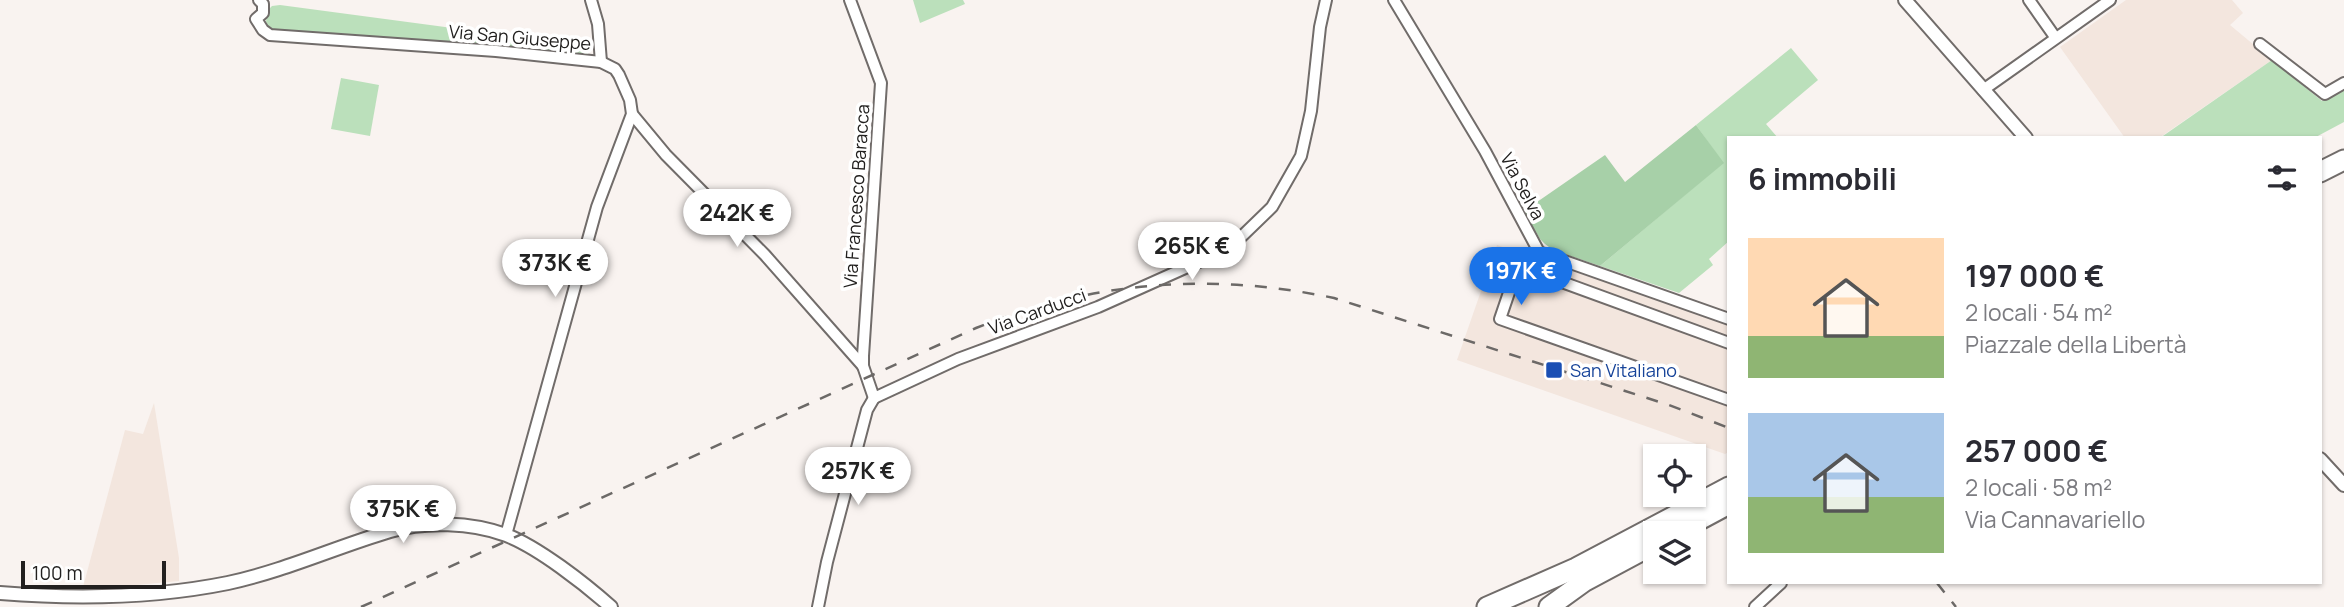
<!DOCTYPE html>
<html lang="it">
<head>
<meta charset="utf-8">
<style>
	:root { --surface:#fff; --page:#f7f7f7; --text:#2b2b33; --muted:#7c7c81; --accent:#1a73e8 }
	body { margin:0; font-family:Manrope,sans-serif; background:var(--page); color:var(--text); height:100vh; display:flex; flex-direction:column; font-size:26px; white-space:nowrap }
	* { box-sizing:border-box; margin:0 }
	p { font-size:23px; color:var(--muted) }
	.icon { flex:none; width:38px; height:38px; fill:none; stroke:currentColor; stroke-width:2; stroke-linecap:round; stroke-linejoin:round }
	.map { position:relative; flex:1; overflow:hidden }
	.details { position:absolute; left:1727px; top:136px; width:595px; height:448px; display:flex; flex-direction:column; background:var(--surface); border-radius:0px; box-shadow:0 2px 5px #0004 }
	.details>* { flex:none }
	.tools { position:absolute; left:1643px; top:444px; display:grid; gap:14px }
	.tools a { display:grid; place-items:center; width:63px; height:63px; border-radius:0px; background:var(--surface); box-shadow:0 2px 5px #0004; font-size:35px }
	.scale { position:absolute; left:21px; bottom:18px; width:145px; box-sizing:border-box; padding-left:7px; border:4px solid #22201f; border-top:0; font-size:19px; line-height:24px; white-space:nowrap; color:#22201f; -webkit-text-stroke:5px #fff; paint-order:stroke }
	.price { position:absolute; translate:-50% -60px; padding:0 16px; border-radius:24px; background:#fff; color:#222; font-size:23px; line-height:46px; filter:drop-shadow(0 2px 4px #0008) }
	.price::after { content:''; position:absolute; left:50%; top:42px; width:21px; height:16px; margin-left:-10px; background:inherit; clip-path:polygon(0 0,100% 0,50% 100%) }
	.price.selected { background:var(--accent); color:#fff }
	ul { padding:0; list-style:none }
	li { display:flex; align-items:center; gap:21px; height:175px; padding:0 21px }
	li span { display:grid; place-items:center; flex:none; width:196px; height:140px; border-radius:0px; color:#555 }
	li>.icon { margin-inline-start:auto }
	span .icon { width:84px; height:84px; fill:#fffc; stroke-width:1 }
	li b { font-size:30px }
	h2 { display:flex; justify-content:space-between; align-items:center; height:84px; padding:0 21px; font-size:30px }
	.map>svg:first-child { display:block }
</style>
</head>
<body>
<div class="map">
<svg width="2344" height="607" viewBox="0 0 2344 607">
	<rect width="100%" height="100%" fill="#f9f3f0"/>
	<!-- built -->
	<g fill="#f3e6de">
		<polygon points="2126,0 2232,0 2243,13 2230,25 2272,60 2159,138 2125,138 2060,47"/>
		<polygon points="1497,245 1729,325 1729,452 1725,454 1457,360"/>
		<polygon points="154,403 179,558 179,581 95,589 93,586 83,587 125,430 143,434"/>
	</g>
	<!-- green -->
	<g fill="#bbe0bb">
		<polygon points="913,0 963,0 965,4 920,23"/>
		<polygon points="280,5 490,33 490,36 591,46 587,55 271,31 266,22 267,11 272,6"/>
		<polygon points="1791,48 1818,80 1766,124 1778,138 1729,138 1729,241 1709,259 1713,265 1679,293 1600,266 1723,163 1696,125"/>
		<polygon points="2272,60 2322,101 2344,89 2344,122 2314,138 2160,138"/>
		<polygon points="341,78 379,85 370,136 331,129"/>
	</g>
	<!-- forest -->
	<polygon fill="#a7d0a8" points="1696,125 1724,163 1600,266 1553,250 1545,244 1540,239 1524,211 1605,155 1625,182"/>
	<g fill="none" stroke-linecap="round" stroke-linejoin="round">
		<!-- minor casing -->
		<g stroke="#716c6a" stroke-width="14">
			<g id="minor">
				<polyline points="259,0 263,4 263,13 256,19 263,30 270,35 496,51 601,62 615,69 619,75 630,100 632,114 597,207 506,535"/>
				<polyline points="591,0 598,24 601,62"/>
				<polyline points="850,0 881,83 863,356 863,366 874,398"/>
				<polyline points="1394,0 1485,151 1539,252 1729,319"/>
				<polyline points="2029,0 2055,37"/>
				<polyline points="2260,44 2325,94 2344,83"/>
				<polyline points="1983,90 2110,0"/>
				<polyline points="632,114 666,155 765,255 863,366"/>
				<polyline points="1729,343 1518,266 1500,319 1729,400"/>
				<polyline points="874,398 958,359 1098,307 1212,256 1239,239 1272,207 1301,156 1311,111 1320,27 1326,0"/>
				<polyline points="818,607 827,562 867,410 874,398"/>
				<polyline points="1755,607 1781,583"/>
			</g>
		</g>
		<!-- tertiary casing -->
		<g stroke="#716c6a" stroke-width="16">
			<g id="tertiary">
				<polyline points="1905,0 2026,138"/>
				<polyline points="2320,459 2344,485"/>
				<path d="M 0,593 C 75,599 154,598 228,583 C 284,571 336,547 390,531 C 425,521 471,522 506,535 C 538,547 585,584 611,607"/>
			</g>
		</g>
		<!-- motorway casing -->
		<g stroke="#716c6a" stroke-width="23">
			<g id="motorway">
				<polyline points="2320,172 2344,160"/>
				<polyline points="1673,534 1729,504"/>
				<polyline points="1487,607 1576,568 1729,487"/>
				<polyline points="1549,607 1585,581 1656,543"/>
			</g>
		</g>
		<!-- minor -->
		<use href="#minor" stroke="#fff" stroke-width="10"/>
		<!-- tertiary -->
		<use href="#tertiary" stroke="#fff" stroke-width="12"/>
		<!-- motorway -->
		<use href="#motorway" stroke="#fff" stroke-width="19"/>
		<!-- rail -->
		<g stroke="#6c6967" stroke-width="2.5" stroke-dasharray="12 12" stroke-linecap="butt">
			<polyline points="1937,583 1956,607"/>
			<path d="M 361,607 L 976,328 C 1095,281 1210,272 1334,298 L 1669,405 L 1729,428"/>
		</g>
	</g>
	<!-- markers -->
	<rect fill="#1a4fb4" stroke="#fff" stroke-width="2.5" x="1545" y="361" width="18" height="18" rx="3.5"/>
	<g text-anchor="middle" dominant-baseline="central" stroke-width="7" stroke-linejoin="round" paint-order="stroke">
		<!-- street labels -->
		<g font-size="18" fill="#22201f" stroke="#fff">
			<text transform="translate(520 37) rotate(5)">Via San Giuseppe</text>
			<text transform="translate(1523 186) rotate(62)">Via Selva</text>
			<text transform="translate(856 196) rotate(-86)">Via Francesco Baracca</text>
			<text transform="translate(1037 311) rotate(-20)">Via Carducci</text>
		</g>
		<!-- transit labels -->
		<g font-size="18" fill="#164399" stroke="#fff" text-anchor="start">
			<text x="1570" y="370">San Vitaliano</text>
		</g>
	</g>
</svg>
<div class="tools">
<a><svg class="icon" aria-label="locate" viewBox="0 0 24 24"><circle cx="12" cy="12" r="6"/><path d="M12 2v4M12 18v4M2 12h4M18 12h4"/></svg></a>
<a><svg class="icon" aria-label="layers" viewBox="0 0 24 24"><path d="M12 4l9 5-9 5-9-5zM3 14l9 5 9-5"/></svg></a>
</div>
<div class="scale">100 m</div>
<b class="price" style="left:737px;top:249px">242K €</b>
<b class="price" style="left:1192px;top:282px">265K €</b>
<b class="price" style="left:555px;top:299px">373K €</b>
<b class="price selected" style="left:1521px;top:307px">197K €</b>
<b class="price" style="left:858px;top:507px">257K €</b>
<b class="price" style="left:403px;top:545px">375K €</b>
<section class="details">
<h2>6 immobili<svg class="icon" aria-label="filters" viewBox="0 0 24 24"><path d="M4 7h16M4 17h16"/><circle cx="9" cy="7" r="2"/><circle cx="15" cy="17" r="2"/></svg></h2>
<ul>
<li><span style="background:linear-gradient(#ffd9b3 70%,#8fb573 0)"><svg class="icon" aria-label="home" viewBox="0 0 24 24"><path d="M3 11l9-7 9 7M6 9v11h12V9"/></svg></span><div><b>197 000 €</b><p>2 locali · 54 m²</p><p>Piazzale della Libertà</p></div></li>
<li><span style="background:linear-gradient(#a9c7e8 60%,#8fb573 0)"><svg class="icon" aria-label="home" viewBox="0 0 24 24"><path d="M3 11l9-7 9 7M6 9v11h12V9"/></svg></span><div><b>257 000 €</b><p>2 locali · 58 m²</p><p>Via Cannavariello</p></div></li>
</ul>
</section>
</div>
</body>
</html>
